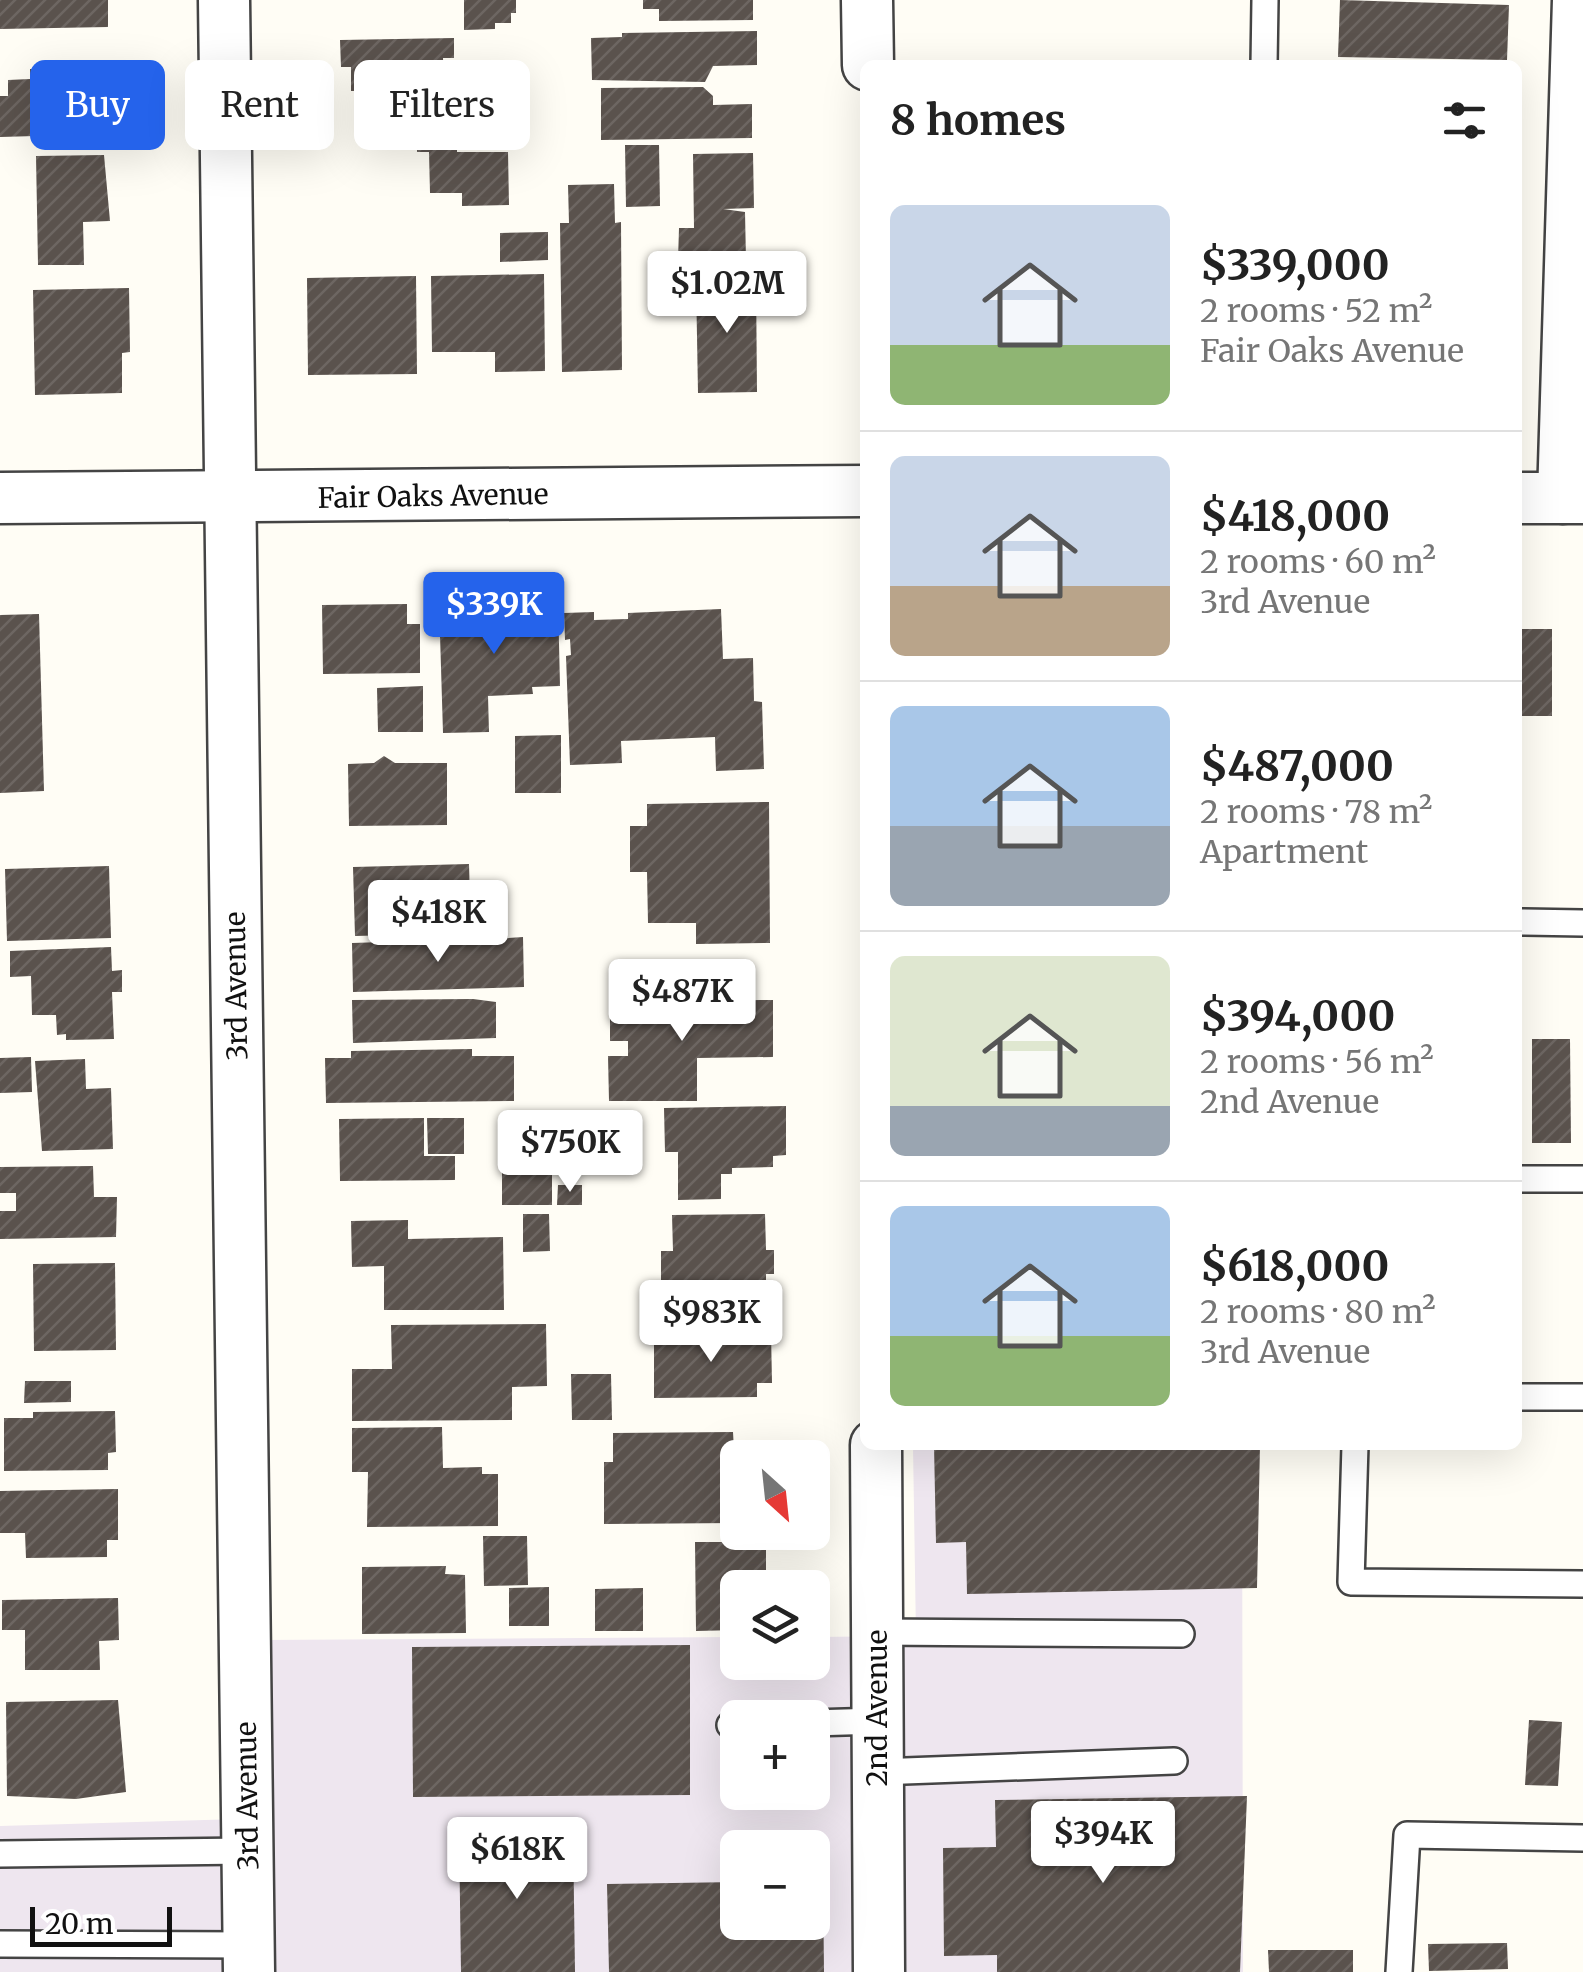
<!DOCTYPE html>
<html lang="en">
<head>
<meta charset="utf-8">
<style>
	:root { --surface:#fff; --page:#f6f6f6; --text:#222; --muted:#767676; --line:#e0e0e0; --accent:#2563eb }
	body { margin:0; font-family:Merriweather,serif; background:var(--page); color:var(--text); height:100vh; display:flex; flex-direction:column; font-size:38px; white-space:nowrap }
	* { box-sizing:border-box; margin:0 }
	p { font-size:32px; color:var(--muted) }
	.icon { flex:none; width:55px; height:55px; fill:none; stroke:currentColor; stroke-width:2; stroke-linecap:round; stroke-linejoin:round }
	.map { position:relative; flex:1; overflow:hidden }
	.details { position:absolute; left:860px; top:60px; width:662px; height:1390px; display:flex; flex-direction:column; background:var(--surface); border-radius:15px; box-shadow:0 10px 40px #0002 }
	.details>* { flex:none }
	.hud { position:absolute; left:30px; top:60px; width:680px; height:90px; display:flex; gap:20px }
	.needle { width:65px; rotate:153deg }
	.buttons { position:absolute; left:720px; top:1440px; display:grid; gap:20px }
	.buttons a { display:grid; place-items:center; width:110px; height:110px; border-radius:15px; background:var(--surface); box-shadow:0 10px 40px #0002; font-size:50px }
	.scale { position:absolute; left:30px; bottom:25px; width:142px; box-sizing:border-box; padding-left:10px; border:5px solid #111; border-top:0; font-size:28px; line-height:35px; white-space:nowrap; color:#111; -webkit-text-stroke:8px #fff; paint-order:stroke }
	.price { position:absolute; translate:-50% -85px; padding:0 22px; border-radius:10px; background:#fff; color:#222; font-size:32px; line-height:65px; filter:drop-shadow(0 2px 5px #0008) }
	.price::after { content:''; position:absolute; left:50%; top:60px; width:30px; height:22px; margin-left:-15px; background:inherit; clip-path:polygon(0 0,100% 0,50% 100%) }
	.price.active { background:var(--accent); color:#fff }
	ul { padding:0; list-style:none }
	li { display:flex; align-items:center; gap:30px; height:250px; padding:0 30px }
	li+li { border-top:2px solid var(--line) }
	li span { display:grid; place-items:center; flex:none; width:280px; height:200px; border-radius:15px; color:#555 }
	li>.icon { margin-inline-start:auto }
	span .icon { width:120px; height:120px; fill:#fffc; stroke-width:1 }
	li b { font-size:42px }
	h2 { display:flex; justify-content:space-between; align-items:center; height:120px; padding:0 30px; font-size:42px }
	.pill { padding:0 35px; border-radius:15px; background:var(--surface); box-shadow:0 10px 40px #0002; font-size:35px; line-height:90px }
	.pill.active { background:var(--accent); color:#fff }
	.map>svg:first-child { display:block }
</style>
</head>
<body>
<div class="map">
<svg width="1583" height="1972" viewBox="0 0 1583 1972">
	<defs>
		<pattern id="building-hatch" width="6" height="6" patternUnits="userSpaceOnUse" patternTransform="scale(2.5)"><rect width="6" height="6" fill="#5a524d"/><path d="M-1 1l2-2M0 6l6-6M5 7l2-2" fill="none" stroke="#6d6662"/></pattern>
	</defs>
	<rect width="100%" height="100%" fill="#fffdf5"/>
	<!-- industrial -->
	<path fill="#eee6ef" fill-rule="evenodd" d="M 913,1445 L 1242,1445 L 1243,1972 L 0,1972 L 0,1826 L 274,1818 L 262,1640 L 737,1637 L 738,1662 L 812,1662 L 813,1637 L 916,1636 ZM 738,1718 L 812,1718 L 812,1792 L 738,1792 ZM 738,1848 L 812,1848 L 812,1922 L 738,1922 Z"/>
	<!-- building -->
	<g fill="url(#building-hatch)">
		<polygon points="0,0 108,0 108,27 0,29"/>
		<polygon points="464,0 516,0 516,13 511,13 511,23 495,23 495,29 464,30"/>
		<polygon points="643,0 753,0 753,20 659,21 659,9 643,9"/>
		<polygon points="1340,0 1509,5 1507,60 1338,57"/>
		<polygon points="757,31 757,65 713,66 705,82 592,80 591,38 622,37 622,33"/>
		<polygon points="454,38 454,58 443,58 444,90 351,91 351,67 341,67 340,40"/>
		<polygon points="101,67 107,134 0,137 0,96 8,96 8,80 30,79 30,69"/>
		<polygon points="703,87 713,96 713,105 752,104 752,138 601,140 601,88"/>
		<polygon points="457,120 457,152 508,152 509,205 462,206 462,193 430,193 429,152 417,152 417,121"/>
		<polygon points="625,145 659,145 660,206 626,207"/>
		<polygon points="753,153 754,208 723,209 745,212 746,260 678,261 679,228 694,228 693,154"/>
		<polygon points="104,155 110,221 83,222 84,265 38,265 36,156"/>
		<polygon points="614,184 615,223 621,222 622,370 562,372 560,223 569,223 568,185"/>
		<polygon points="548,232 548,260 500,262 500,233"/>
		<polygon points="544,274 545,371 495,372 495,352 432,352 431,276"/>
		<polygon points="416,276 417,374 308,375 307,278"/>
		<polygon points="756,279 757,392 698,393 696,280"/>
		<polygon points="129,288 130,352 122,353 122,393 35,395 33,290"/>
		<polygon points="474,601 474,607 558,601 560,686 532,687 533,694 488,696 489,732 443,733 439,602"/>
		<polygon points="407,604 407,624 420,624 420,673 323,674 322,605"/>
		<polygon points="721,609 723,659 753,658 754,701 762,702 764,769 716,771 715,737 621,741 622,763 570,765 566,656 571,655 570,639 565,640 564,613 594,612 594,620 628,619 628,613"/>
		<polygon points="39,614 44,791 0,793 0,615"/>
		<rect x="1518" y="629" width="34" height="87"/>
		<polygon points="423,686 423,732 378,732 377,688"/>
		<polygon points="561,735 561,793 515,793 515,736"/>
		<polygon points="384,756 395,763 447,763 447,825 349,826 348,764 374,763"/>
		<polygon points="769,802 770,943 696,944 696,923 648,923 647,872 630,872 630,826 647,826 647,804"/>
		<polygon points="469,864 471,933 355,936 353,867"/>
		<polygon points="109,866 111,938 7,941 5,869"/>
		<polygon points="523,937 524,987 353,992 352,943 413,941 413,945"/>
		<polygon points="111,947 112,971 122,970 122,992 112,992 114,1039 66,1040 66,1034 57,1035 56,1015 32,1015 31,976 10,977 10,951"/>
		<polygon points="473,999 496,1002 496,1038 353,1043 352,1000"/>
		<polygon points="773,1000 773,1057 697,1058 697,1101 609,1101 608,1056 628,1056 628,1041 610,1041 610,1001"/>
		<polygon points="1532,1039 1570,1039 1571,1143 1532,1143"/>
		<polygon points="472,1049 472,1056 514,1056 514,1101 326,1103 325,1058 351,1058 351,1051"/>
		<polygon points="31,1057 32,1092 0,1093 0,1058"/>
		<polygon points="85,1059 86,1089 111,1088 113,1149 42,1151 35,1061"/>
		<polygon points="786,1106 786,1155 773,1156 773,1167 732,1168 732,1174 721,1174 721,1199 678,1200 678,1152 665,1152 664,1108"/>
		<polygon points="424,1118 424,1156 455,1156 455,1180 340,1181 339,1119"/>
		<polygon points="427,1118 464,1118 464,1154 428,1154"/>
		<rect x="502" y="1158" width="50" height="47"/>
		<polygon points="93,1166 94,1197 117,1197 116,1237 0,1239 0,1211 16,1211 16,1193 0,1193 0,1167"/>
		<polygon points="558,1185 582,1185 582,1205 557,1205"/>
		<polygon points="523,1214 549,1214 550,1251 523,1252"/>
		<polygon points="765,1214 766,1250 774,1250 774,1274 766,1274 766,1285 673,1287 673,1280 661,1280 661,1251 673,1251 672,1215"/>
		<polygon points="408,1220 408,1239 503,1237 504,1310 384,1310 384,1266 352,1267 351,1221"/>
		<polygon points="115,1263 116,1350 34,1351 33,1264"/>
		<polygon points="546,1324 547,1386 512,1387 512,1420 352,1421 352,1369 392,1369 391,1325"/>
		<polygon points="771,1332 772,1383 757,1383 757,1397 654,1398 654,1334"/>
		<polygon points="571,1374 611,1374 612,1420 572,1420"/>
		<polygon points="25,1381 71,1381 71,1402 24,1403"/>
		<polygon points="115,1411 116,1452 108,1453 108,1470 4,1471 4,1418 33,1418 33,1412"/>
		<polygon points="442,1427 443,1468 482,1467 482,1474 498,1474 498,1526 367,1527 368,1472 352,1472 352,1428"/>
		<polygon points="733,1432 738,1523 604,1524 604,1462 613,1462 613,1433"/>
		<polygon points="934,1445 1260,1445 1257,1588 967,1594 966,1542 936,1543"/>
		<polygon points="118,1489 118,1540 107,1540 107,1557 26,1558 25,1533 0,1533 0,1491"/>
		<polygon points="483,1536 527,1536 528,1585 484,1586"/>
		<polygon points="695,1542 766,1542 766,1588 738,1588 738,1630 696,1631"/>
		<polygon points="446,1566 445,1574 465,1575 466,1633 362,1634 362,1567"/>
		<polygon points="549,1587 549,1626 509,1626 509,1588"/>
		<polygon points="643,1588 643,1631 595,1631 595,1589"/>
		<polygon points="118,1598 119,1640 99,1641 100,1670 25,1670 25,1630 2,1630 2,1600"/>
		<polygon points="690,1645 690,1795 413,1797 412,1647"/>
		<polygon points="118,1700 126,1792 76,1799 7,1796 6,1702"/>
		<polygon points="1529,1720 1562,1722 1558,1786 1525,1785"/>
		<polygon points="1247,1796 1240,1972 997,1972 997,1955 944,1956 943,1848 996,1847 995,1800"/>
		<polygon points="573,1832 575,1972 461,1972 459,1834"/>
		<polygon points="812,1881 823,1881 824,1972 609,1972 607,1884 738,1882 738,1922 812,1922"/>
		<polygon points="1507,1943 1508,1969 1429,1971 1428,1944"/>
		<polygon points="1268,1950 1353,1950 1353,1972 1269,1972"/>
	</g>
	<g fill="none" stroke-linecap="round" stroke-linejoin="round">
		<!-- lane casing -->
		<g stroke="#444" stroke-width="30">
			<g id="lane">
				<polyline points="1264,65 1265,0"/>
				<polyline points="1518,922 1583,923"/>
				<polyline points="1518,1179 1583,1179"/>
				<polyline points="1518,1397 1583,1397"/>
				<polyline points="1355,1445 1351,1582 1583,1584"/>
				<polyline points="877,1632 1181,1634"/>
				<polyline points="812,1723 878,1721"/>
				<polyline points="730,1725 738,1725"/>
				<polyline points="878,1772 1174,1761"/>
				<polyline points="0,1854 247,1851"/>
				<polyline points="0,1944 249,1945"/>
				<polyline points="1399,1972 1407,1835 1583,1838"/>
			</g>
		</g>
		<!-- street casing -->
		<g stroke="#444" stroke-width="55">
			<g id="street">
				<polyline points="224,0 249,1972"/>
				<polyline points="867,0 868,65"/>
				<polyline points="0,498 865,491"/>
				<polyline points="1518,498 1583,498"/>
				<polyline points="1563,498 1578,0"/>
				<polyline points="876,1445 879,1972"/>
			</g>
		</g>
		<!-- lane -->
		<use href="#lane" stroke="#fff" stroke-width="25"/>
		<!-- street -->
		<use href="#street" stroke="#fff" stroke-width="50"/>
	</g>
	<g text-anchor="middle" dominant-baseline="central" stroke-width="10" stroke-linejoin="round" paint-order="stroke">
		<!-- street labels -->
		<g font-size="28" fill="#111" stroke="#fff">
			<text transform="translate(433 496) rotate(-1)">Fair Oaks Avenue</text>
			<text transform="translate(236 986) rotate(-91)">3rd Avenue</text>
			<text transform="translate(877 1708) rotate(-90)">2nd Avenue</text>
			<text transform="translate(247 1796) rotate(-91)">3rd Avenue</text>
		</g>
	</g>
</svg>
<div class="buttons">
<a><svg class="needle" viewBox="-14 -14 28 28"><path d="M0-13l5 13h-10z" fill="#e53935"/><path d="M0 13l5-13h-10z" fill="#767676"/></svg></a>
<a><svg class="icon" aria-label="layers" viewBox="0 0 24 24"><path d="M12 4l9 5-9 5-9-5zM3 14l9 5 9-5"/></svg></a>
<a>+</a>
<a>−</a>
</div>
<div class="scale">20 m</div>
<b class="price" style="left:727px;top:336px">$1.02M</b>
<b class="price active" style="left:494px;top:657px">$339K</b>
<b class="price" style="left:438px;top:965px">$418K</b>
<b class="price" style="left:682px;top:1044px">$487K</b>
<b class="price" style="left:570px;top:1195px">$750K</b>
<b class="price" style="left:711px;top:1365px">$983K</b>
<b class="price" style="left:1103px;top:1886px">$394K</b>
<b class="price" style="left:517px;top:1902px">$618K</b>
<div class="hud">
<a class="pill active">Buy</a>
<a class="pill">Rent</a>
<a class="pill">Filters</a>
</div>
<section class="details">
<h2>8 homes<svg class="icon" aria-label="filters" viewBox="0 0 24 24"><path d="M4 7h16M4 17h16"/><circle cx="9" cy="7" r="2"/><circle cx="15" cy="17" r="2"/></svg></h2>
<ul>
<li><span style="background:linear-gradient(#c9d6e8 70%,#8fb573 0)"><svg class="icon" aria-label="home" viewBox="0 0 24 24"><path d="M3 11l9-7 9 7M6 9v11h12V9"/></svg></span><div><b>$339,000</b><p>2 rooms · 52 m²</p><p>Fair Oaks Avenue</p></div></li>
<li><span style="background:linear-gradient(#c9d6e8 65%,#b9a48a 0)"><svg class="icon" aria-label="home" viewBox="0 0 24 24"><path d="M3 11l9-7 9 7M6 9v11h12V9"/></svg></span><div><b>$418,000</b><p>2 rooms · 60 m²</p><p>3rd Avenue</p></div></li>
<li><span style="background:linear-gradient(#a9c7e8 60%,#9aa5b1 0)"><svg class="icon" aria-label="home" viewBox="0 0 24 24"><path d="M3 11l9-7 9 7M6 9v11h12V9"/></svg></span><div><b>$487,000</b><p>2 rooms · 78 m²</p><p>Apartment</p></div></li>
<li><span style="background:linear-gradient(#dfe7d0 75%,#9aa5b1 0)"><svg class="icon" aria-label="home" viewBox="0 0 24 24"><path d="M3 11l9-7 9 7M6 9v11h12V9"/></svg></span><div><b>$394,000</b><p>2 rooms · 56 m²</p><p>2nd Avenue</p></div></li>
<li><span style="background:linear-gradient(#a9c7e8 65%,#8fb573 0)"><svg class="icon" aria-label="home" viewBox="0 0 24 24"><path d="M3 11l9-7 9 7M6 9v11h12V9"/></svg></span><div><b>$618,000</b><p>2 rooms · 80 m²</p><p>3rd Avenue</p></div></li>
</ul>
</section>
</div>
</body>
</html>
